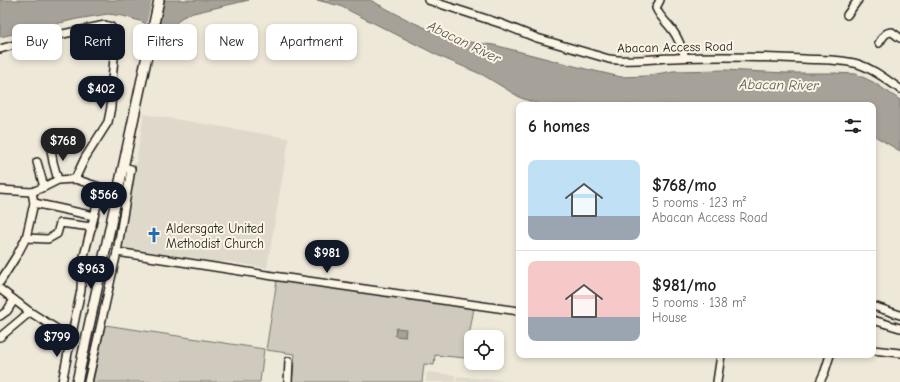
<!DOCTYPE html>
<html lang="en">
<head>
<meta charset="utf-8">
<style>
	:root { --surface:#fff; --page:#f2f2f2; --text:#202124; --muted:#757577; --line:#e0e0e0; --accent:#111827 }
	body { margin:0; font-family:"Comic Neue",sans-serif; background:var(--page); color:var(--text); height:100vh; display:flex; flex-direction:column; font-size:15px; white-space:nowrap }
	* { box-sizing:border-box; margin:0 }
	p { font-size:13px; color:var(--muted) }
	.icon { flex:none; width:22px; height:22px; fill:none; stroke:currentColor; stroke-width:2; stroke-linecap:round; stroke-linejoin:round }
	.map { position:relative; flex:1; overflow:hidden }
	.side { position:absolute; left:516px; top:102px; width:360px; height:256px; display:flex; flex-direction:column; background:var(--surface); border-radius:8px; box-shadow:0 2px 6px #0003 }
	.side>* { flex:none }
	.hud { position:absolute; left:12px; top:24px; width:380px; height:36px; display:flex; gap:8px }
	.controls { position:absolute; left:464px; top:330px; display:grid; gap:8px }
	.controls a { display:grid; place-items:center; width:40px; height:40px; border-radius:8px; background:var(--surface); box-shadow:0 2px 6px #0003; font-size:20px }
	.price { position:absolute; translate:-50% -34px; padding:0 9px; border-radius:14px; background:var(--accent); color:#fff; font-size:13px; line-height:26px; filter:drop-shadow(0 1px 2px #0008) }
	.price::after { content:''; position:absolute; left:50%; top:24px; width:12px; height:9px; margin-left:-6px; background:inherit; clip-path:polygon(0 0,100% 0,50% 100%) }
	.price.active { background:#222; color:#fff }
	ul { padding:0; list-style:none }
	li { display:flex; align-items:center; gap:12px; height:100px; padding:0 12px }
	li+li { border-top:1px solid var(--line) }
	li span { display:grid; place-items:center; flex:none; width:112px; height:80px; border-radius:8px; color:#555 }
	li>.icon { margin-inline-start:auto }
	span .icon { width:48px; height:48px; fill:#fffc; stroke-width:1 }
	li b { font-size:17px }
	h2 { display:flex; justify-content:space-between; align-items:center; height:48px; padding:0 12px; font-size:17px }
	.chip { padding:0 14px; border-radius:8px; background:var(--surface); box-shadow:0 2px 6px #0003; font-size:14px; line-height:36px }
	.chip.active { background:var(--accent); color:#fff }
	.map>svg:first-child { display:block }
</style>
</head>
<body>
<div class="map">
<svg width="900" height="382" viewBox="0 0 900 382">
	<rect width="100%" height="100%" fill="#eee8d9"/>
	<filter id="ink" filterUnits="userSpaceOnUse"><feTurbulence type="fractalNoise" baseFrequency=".025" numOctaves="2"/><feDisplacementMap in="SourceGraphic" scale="8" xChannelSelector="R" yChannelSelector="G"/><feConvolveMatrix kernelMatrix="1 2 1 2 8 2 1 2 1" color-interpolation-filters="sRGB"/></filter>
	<g filter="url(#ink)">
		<!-- built -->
		<g fill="#ded9cb">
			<polygon points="144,114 289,138 267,268 224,261 223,264 122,247"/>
			<polygon points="427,372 455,375 455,382 426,382"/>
			<polygon points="457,376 512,382 456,382"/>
		</g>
		<!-- green -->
		<g fill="#cfcabd" stroke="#76736c">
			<polygon points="277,280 474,308 465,358 435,355 434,365 424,364 422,382 292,382 295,354 266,350"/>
			<polygon points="105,325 264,349 260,382 93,382"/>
		</g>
		<!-- water -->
		<g fill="#a7a299" stroke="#6f6c67">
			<polygon points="0,0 249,0 189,14 181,18 167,33 140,21 123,16 108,14 77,19 0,37"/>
			<polygon points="317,0 370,0 410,21 453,40 494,45 586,69 621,77 645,76 673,71 725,70 786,73 834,73 856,74 873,82 900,100 900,151 873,135 873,105 541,105 521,98 483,75 441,57 340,6"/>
			<polygon points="396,328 406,329 405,337 395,336"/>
		</g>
		<!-- pier -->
		<polygon fill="#eee8d9" points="152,0 162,0 155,30 146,26"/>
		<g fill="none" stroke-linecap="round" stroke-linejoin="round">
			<!-- minor casing -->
			<g stroke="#1c1c1c" stroke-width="10">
				<g id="minor">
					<path d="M 428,0 L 502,24 L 537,38 L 609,59 C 631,63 653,58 675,58 C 718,56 761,57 804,59 C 821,60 841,59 858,64 C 874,69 887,80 900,89"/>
					<path d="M 660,0 L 656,8 C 660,18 668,23 673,31 C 679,39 682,48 685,57"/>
					<polyline points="847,15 858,0"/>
					<path d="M 879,43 C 883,37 885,32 892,32 L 900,38"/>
					<polyline points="0,49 21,43 105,25 111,27 116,33 116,37 112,80 111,107 108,122 85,158 75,179"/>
					<polyline points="50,143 53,162 58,180"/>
					<polyline points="37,162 44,187"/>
					<polyline points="0,190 32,192 44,187 58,180 75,179 118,193"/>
					<polyline points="34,203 94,216"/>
					<polyline points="26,238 34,203 32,192"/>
					<polyline points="117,252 273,276 519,311"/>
					<polyline points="0,282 17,255 26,238 48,239 57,234 60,223 92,227"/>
					<polyline points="0,289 30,312 71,338"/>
					<polyline points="873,306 900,315"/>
					<polyline points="0,316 7,311 14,300"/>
					<polyline points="873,320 900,328"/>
					<polyline points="0,337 30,312"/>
					<polyline points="873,350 900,353"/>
					<polyline points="62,382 81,290 82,264 101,189"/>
					<polyline points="88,382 117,252 131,169 123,167"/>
					<polyline points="288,382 289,361"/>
					<polyline points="717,382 721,355"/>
					<polyline points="820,382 825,371 830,355"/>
				</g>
			</g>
			<!-- major casing -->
			<g stroke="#1c1c1c" stroke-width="12">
				<polyline id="major" points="77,382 159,0"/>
			</g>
			<!-- minor -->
			<use href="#minor" stroke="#fcf5e5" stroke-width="7"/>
			<!-- major -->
			<use href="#major" stroke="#fcf5e5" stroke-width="9"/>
		</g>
	</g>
	<!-- icons -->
	<defs>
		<g id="church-bare" transform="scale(1.2)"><path d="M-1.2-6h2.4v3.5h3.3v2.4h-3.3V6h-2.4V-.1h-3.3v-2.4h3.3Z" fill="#1f6fb2" stroke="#fcf5e5" stroke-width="2.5" paint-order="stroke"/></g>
	</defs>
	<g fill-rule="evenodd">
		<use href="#church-bare" x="154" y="235"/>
	</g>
	<g text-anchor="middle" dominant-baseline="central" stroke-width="4" stroke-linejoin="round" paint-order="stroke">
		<!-- street labels -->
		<g font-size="13" fill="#1c1c1c" stroke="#fcf5e5">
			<text transform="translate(675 47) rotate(-1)">Abacan Access Road</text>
		</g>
		<!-- poi labels -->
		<g font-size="13" fill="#1c1c1c" stroke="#fcf5e5" text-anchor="start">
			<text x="166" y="228">Aldersgate United<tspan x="166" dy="15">Methodist Church</tspan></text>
		</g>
		<!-- water labels -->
		<g font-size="14" font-style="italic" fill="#5b5854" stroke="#fcf5e5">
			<text transform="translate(464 42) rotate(26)">Abacan River</text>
			<text transform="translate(779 85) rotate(1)">Abacan River</text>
		</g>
	</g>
</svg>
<div class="controls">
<a><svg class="icon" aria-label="locate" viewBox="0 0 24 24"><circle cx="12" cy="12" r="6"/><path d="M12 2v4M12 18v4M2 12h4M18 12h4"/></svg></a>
</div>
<b class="price" style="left:101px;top:110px">$402</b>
<b class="price active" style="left:63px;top:162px">$768</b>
<b class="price" style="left:104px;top:216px">$566</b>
<b class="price" style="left:327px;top:274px">$981</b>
<b class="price" style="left:91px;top:290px">$963</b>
<b class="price" style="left:57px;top:358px">$799</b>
<div class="hud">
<a class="chip">Buy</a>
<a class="chip active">Rent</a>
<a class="chip">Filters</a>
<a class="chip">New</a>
<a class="chip">Apartment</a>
</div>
<section class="side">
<h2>6 homes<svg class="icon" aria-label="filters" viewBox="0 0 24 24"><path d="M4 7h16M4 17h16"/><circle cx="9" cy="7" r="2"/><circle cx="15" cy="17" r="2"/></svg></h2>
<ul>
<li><span style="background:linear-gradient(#bfe0f5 70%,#9aa5b1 0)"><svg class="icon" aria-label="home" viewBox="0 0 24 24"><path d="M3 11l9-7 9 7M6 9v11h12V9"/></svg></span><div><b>$768/mo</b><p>5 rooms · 123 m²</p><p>Abacan Access Road</p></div></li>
<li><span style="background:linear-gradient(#f6c9c9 70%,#9aa5b1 0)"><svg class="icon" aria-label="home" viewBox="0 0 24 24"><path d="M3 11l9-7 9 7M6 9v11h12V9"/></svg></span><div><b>$981/mo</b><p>5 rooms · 138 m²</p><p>House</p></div></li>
</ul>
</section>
</div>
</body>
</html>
